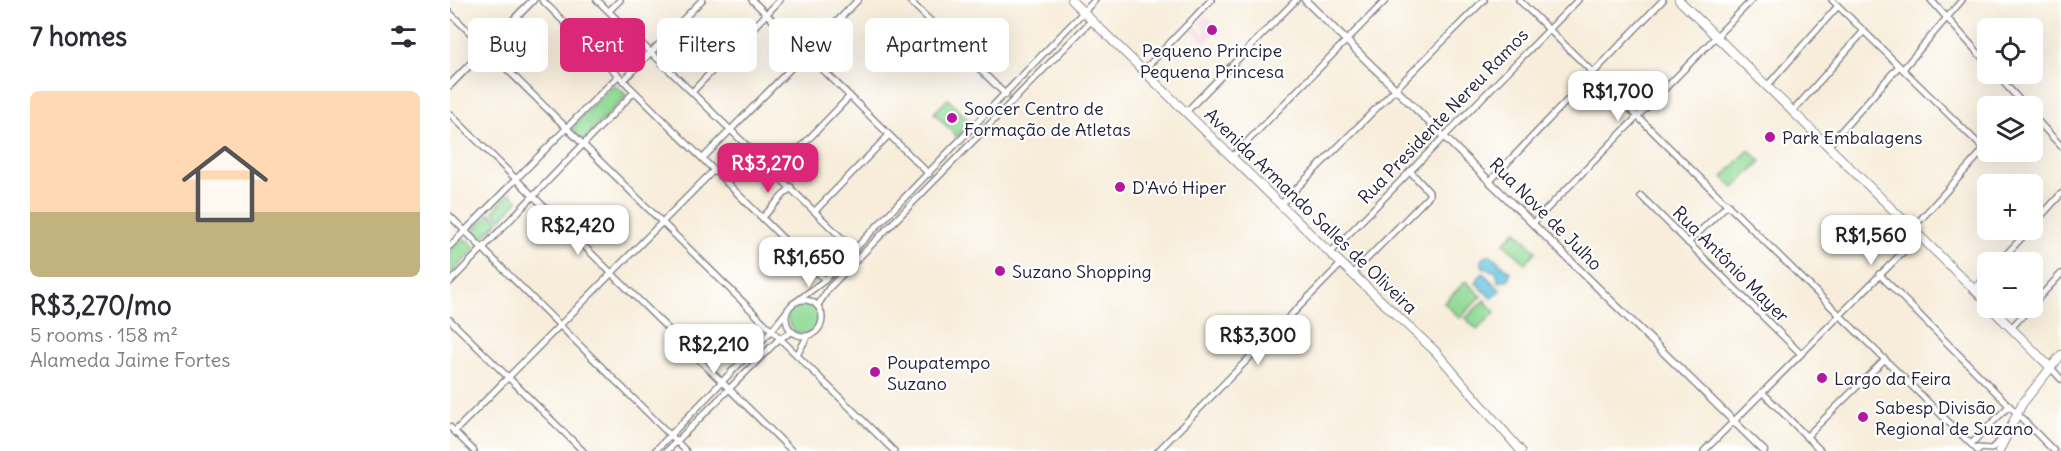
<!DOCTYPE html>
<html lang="en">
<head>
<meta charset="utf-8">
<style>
	:root { --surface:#fff; --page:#f7f7f7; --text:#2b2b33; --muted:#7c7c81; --accent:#db2777 }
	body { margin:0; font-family:Delius,sans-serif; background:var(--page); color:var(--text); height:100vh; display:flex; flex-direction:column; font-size:22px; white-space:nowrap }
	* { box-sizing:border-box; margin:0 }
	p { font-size:20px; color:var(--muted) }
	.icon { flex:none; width:33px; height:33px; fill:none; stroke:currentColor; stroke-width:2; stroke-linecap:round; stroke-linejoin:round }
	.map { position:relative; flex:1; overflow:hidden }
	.details { display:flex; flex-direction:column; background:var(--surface); width:450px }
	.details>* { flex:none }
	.guide { position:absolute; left:18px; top:18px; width:570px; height:54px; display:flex; gap:12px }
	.tools { position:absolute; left:1527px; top:18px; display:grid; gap:12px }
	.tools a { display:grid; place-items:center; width:66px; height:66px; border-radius:9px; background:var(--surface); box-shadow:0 6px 24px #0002; font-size:30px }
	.price { position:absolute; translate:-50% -51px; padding:0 14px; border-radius:12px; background:#fff; color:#222; font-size:20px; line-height:39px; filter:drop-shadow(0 2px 3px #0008) }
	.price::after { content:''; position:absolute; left:50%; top:36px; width:18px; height:14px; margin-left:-9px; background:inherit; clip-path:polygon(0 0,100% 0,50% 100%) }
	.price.active { background:var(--accent); color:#fff }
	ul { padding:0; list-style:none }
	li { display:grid; align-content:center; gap:12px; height:318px; padding:0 30px }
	li span { display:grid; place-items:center; height:186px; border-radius:9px; color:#555 }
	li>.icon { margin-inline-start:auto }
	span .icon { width:108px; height:108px; fill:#fffc; stroke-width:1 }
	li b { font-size:26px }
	h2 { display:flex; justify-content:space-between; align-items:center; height:72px; padding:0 30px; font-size:26px }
	.chip { padding:0 21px; border-radius:9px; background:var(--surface); box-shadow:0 6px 24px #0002; font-size:21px; line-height:54px }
	.chip.active { background:var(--accent); color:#fff }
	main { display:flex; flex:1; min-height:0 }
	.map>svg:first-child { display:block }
</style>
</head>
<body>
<main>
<section class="details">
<h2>7 homes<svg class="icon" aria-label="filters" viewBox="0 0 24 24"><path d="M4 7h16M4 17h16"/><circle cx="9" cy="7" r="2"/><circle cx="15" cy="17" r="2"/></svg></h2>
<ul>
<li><span style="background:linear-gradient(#ffd9b3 65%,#c2b280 0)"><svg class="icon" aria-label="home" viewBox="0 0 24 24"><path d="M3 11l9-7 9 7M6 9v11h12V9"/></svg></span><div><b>R$3,270/mo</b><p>5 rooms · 158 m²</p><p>Alameda Jaime Fortes</p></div></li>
</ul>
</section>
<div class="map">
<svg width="1611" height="451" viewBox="0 0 1611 451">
	<rect width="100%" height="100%" fill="#fff"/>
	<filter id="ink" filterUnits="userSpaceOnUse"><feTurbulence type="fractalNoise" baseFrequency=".0167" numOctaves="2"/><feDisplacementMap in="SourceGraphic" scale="12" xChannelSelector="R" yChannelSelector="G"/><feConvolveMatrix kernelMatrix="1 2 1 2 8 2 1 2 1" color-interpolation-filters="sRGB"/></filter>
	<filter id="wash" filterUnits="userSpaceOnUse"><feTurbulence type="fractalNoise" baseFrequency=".008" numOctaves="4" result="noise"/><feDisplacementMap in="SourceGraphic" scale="24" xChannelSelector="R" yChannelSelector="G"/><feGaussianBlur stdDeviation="1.35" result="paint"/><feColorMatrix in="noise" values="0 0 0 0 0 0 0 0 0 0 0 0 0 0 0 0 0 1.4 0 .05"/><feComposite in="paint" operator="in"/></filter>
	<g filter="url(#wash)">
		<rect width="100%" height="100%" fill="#f7edda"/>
		<!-- built -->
		<polygon fill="#f3cfdf" points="756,15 769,29 755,43 743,31 746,27 753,33 756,31 749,23"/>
		<!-- green -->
		<g fill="#91da96" stroke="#5a7e68" stroke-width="1.5">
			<polygon points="165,85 176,95 174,98 134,139 128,138 121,128 161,86"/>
			<polygon points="498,99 521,123 507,137 484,113"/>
			<polygon points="1299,150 1311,161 1284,188 1273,177"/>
			<polygon points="60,193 68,201 51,219 43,211"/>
			<polygon points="40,213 49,221 32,239 23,231"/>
			<polygon points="1066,231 1086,251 1075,263 1054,243"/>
			<polygon points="10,239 19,241 26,248 0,275 0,249"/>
			<polygon points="1016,281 1031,296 1010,318 994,303"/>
			<polygon points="1034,300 1045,312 1027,330 1016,318"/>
			<circle cx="354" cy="318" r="16"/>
		</g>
		<!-- water -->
		<g fill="#64c4e2" stroke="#43738e" stroke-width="1.5">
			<polygon points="1036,255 1041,255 1060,272 1059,279 1049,282 1046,272 1033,267 1031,260"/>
			<polygon points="1033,273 1050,290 1041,298 1025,282"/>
		</g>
	</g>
	<g filter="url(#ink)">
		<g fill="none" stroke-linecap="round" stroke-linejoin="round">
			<!-- minor casing -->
			<g stroke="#8c888a" stroke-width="8">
				<g id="minor">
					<polyline points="92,0 375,280"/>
					<polyline points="147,0 404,250"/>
					<polyline points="302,0 479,174"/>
					<polyline points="459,0 556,95"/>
					<polyline points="1069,0 1528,451"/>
					<polyline points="1382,0 1534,149"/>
					<polyline points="1481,0 1538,64"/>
					<polyline points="159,11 170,0"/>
					<polyline points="0,13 444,451"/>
					<polyline points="1453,69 1512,0"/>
					<polyline points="694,70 761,0"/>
					<polyline points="1546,74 1575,106"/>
					<polyline points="173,81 252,0"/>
					<polyline points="1317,86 1388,6"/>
					<polyline points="243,91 330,0"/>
					<polyline points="737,111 846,0"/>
					<polyline points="1343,111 1414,31"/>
					<polyline points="0,114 342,451"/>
					<polyline points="1582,115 1611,146"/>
					<polyline points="1378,146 1449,66"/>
					<polyline points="783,156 936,0"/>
					<polyline points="253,158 408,0"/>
					<polyline points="326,173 400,96"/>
					<polyline points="1040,181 1213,0"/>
					<polyline points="1191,196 1351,354"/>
					<polyline points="831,204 1034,0"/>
					<polyline points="365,211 439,135"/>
					<polyline points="0,216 236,451"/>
					<polyline points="313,217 341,187"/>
					<polyline points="1083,223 1302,0"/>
					<polyline points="1582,226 1611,194"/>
					<polyline points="1462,229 1538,145"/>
					<polyline points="1238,243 1278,204"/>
					<polyline points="0,246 168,76"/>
					<polyline points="880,253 1128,0"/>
					<polyline points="1549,262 1579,230"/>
					<polyline points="902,274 979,196 979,192 960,171"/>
					<polyline points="1429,274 1604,451"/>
					<polyline points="0,282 184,92"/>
					<polyline points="1524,289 1538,275"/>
					<circle cx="354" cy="318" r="18"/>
					<polyline points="346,302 375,280 645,0"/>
					<polyline points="368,305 379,288 642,20"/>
					<polyline points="1582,305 1611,274"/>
					<polyline points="0,320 133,451"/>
					<polyline points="1561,328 1580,308"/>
					<polyline points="347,355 357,337"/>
					<polyline points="1600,367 1611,379"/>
					<polyline points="1312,392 1371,451"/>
					<polyline points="0,427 24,451"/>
					<polyline points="4,432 264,170"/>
					<polyline points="1356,437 1435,359"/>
					<polyline points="1522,443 1559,406"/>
					<polyline points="1527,448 1541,449 1552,439"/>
					<polyline points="205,451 322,330 337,311"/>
					<polyline points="217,451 330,338 342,332"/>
					<polyline points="708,451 891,264"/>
					<polyline points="1254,451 1469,236"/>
				</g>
			</g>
			<!-- tertiary casing -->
			<g stroke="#8c888a" stroke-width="9">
				<g id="tertiary">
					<polyline points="855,0 1314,451"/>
					<polyline points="0,85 83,0"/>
				</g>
			</g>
			<!-- secondary casing -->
			<g stroke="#8c888a" stroke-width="10">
				<g id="secondary">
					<polyline points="621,0 880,253 985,351 1071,451"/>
					<polyline points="1229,0 1538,303"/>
					<polyline points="1541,308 1600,367"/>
					<polyline points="1549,451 1572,404 1611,355"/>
				</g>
			</g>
			<!-- minor -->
			<use href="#minor" stroke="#fff" stroke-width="5"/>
			<!-- tertiary -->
			<use href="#tertiary" stroke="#fff" stroke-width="6"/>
			<!-- secondary -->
			<use href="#secondary" stroke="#fff" stroke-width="8"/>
		</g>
	</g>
	<!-- markers -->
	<g fill="#b5179e" stroke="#fff" stroke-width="2">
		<circle cx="762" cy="30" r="6"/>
		<circle cx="502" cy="118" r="6"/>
		<circle cx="1320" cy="137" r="6"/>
		<circle cx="670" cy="187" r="6"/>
		<circle cx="550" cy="271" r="6"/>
		<circle cx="425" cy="372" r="6"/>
		<circle cx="1372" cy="378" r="6"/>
		<circle cx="1413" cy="417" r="6"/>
	</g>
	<g text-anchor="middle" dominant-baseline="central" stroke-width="4.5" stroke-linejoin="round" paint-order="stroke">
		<!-- poi labels -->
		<g font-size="18" fill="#22223b" stroke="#fff" text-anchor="start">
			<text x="762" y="50" text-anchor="middle">Pequeno Principe<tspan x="762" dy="21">Pequena Princesa</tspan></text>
			<text x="514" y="108">Soocer Centro de<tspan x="514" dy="21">Formação de Atletas</tspan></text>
			<text x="1332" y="137">Park Embalagens</text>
			<text x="682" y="187">D'Avó Hiper</text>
			<text x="562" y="271">Suzano Shopping</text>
			<text x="437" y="362">Poupatempo<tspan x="437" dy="21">Suzano</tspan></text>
			<text x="1384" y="378">Largo da Feira</text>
			<text x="1425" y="407">Sabesp Divisão<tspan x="1425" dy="21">Regional de Suzano</tspan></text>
		</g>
		<!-- street labels -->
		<g font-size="18" fill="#22223b" stroke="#fff">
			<text transform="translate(993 116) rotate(-46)">Rua Presidente Nereu Ramos</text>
			<text transform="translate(861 211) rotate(44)">Avenida Armando Salles de Oliveira</text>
			<text transform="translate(1096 214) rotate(45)">Rua Nove de Julho</text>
			<text transform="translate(1281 264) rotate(45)">Rua Antônio Mayer</text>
		</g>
	</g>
</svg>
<div class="tools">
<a><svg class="icon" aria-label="locate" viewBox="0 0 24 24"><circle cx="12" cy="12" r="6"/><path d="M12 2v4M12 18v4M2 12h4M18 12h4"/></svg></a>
<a><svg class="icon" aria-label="layers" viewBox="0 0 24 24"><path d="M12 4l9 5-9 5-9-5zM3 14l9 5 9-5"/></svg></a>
<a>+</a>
<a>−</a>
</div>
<b class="price" style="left:1168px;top:122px">R$1,700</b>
<b class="price active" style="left:318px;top:194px">R$3,270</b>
<b class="price" style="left:128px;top:256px">R$2,420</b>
<b class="price" style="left:1421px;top:266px">R$1,560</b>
<b class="price" style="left:359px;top:288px">R$1,650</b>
<b class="price" style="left:808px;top:366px">R$3,300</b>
<b class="price" style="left:264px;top:375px">R$2,210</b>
<div class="guide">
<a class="chip">Buy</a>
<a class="chip active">Rent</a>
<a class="chip">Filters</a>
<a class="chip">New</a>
<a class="chip">Apartment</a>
</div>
</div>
</main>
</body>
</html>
